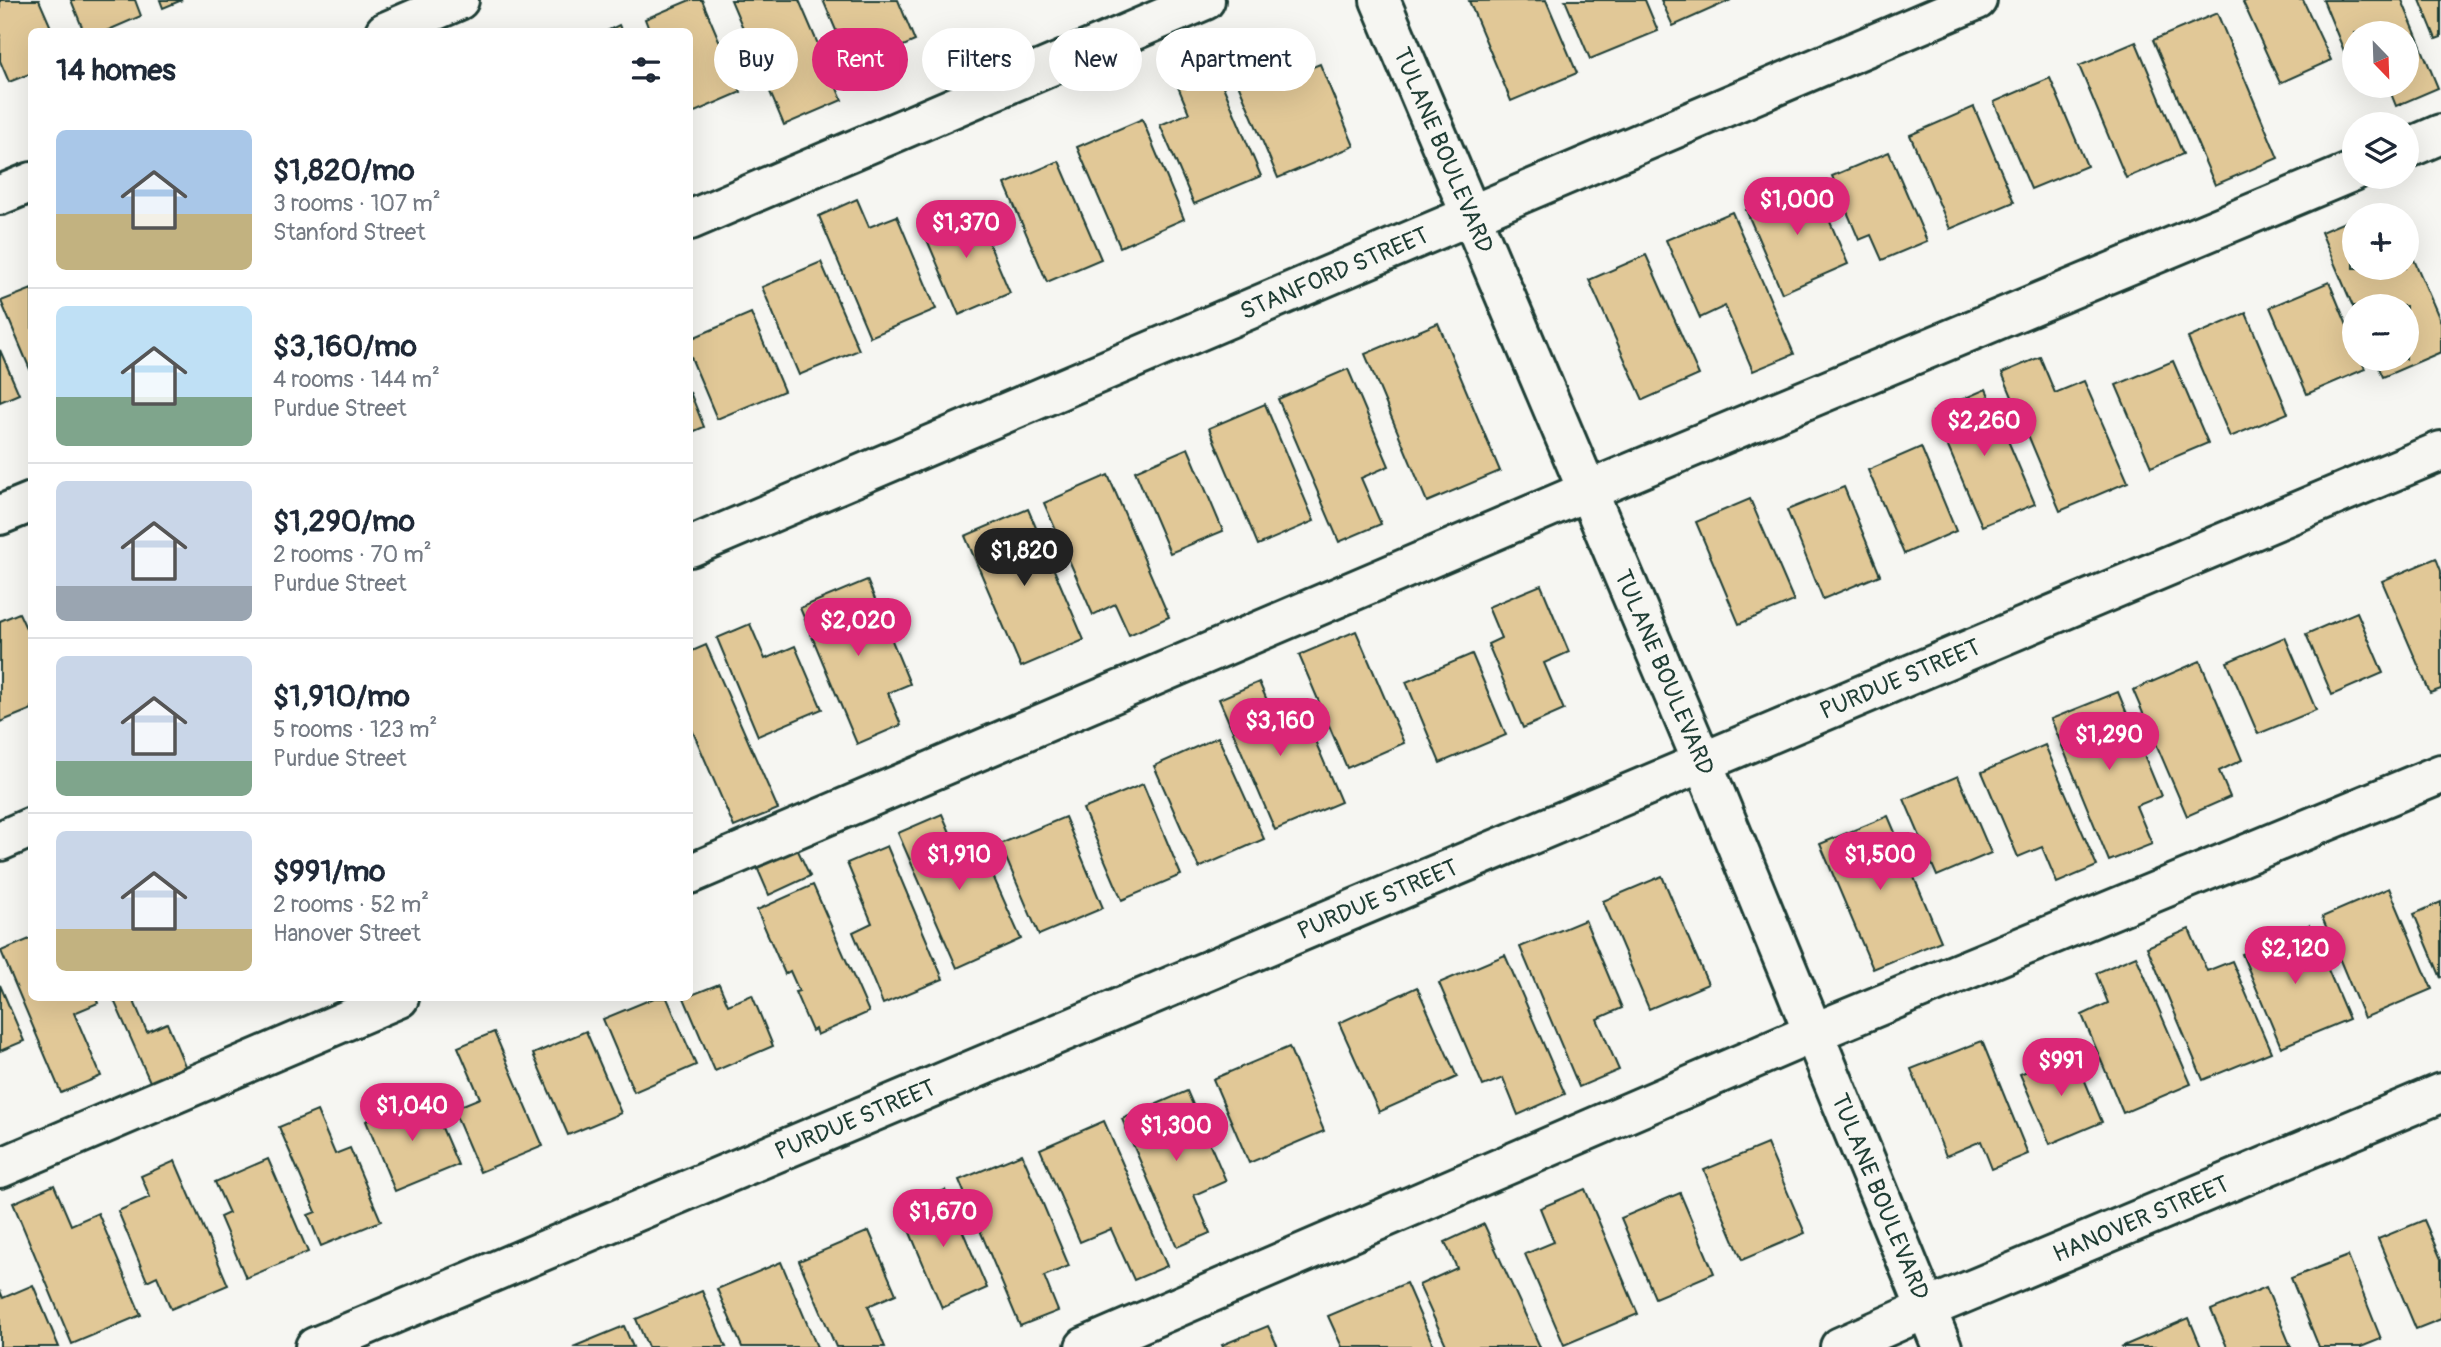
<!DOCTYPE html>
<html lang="en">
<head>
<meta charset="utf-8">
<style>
	:root { --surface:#fff; --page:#f6f6f7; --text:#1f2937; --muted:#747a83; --line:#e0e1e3; --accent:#db2777 }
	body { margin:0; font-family:Pangolin,sans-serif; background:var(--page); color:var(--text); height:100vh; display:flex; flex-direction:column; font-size:26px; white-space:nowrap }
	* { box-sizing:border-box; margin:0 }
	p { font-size:23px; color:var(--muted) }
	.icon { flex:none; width:38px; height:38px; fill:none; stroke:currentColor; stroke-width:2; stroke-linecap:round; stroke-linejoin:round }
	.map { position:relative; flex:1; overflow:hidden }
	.side { position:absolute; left:28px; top:28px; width:665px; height:973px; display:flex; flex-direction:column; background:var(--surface); border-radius:10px; box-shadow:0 7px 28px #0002 }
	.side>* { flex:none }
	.top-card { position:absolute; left:714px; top:28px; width:665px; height:63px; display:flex; gap:14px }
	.needle { width:46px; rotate:157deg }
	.tools { position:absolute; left:2342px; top:21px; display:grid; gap:14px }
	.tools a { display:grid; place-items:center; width:77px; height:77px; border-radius:50%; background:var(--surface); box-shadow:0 7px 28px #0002; font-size:35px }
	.price { position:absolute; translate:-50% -60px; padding:0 16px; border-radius:24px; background:var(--accent); color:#fff; font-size:23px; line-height:46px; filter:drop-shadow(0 2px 4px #0008) }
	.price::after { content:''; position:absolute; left:50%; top:42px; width:21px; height:16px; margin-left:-10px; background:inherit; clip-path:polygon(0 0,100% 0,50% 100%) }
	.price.current { background:#222; color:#fff }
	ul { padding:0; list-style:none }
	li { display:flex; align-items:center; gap:21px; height:175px; padding:0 28px }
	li+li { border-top:2px solid var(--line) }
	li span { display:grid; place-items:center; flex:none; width:196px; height:140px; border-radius:10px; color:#555 }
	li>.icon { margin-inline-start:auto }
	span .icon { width:84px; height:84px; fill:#fffc; stroke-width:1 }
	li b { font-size:30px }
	h2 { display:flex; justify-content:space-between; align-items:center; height:84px; padding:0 28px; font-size:30px }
	.tag { padding:0 24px; border-radius:32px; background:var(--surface); box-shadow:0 7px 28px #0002; font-size:24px; line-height:63px }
	.tag.current { background:var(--accent); color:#fff }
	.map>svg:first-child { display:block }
</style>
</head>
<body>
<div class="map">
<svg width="2441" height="1347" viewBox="0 0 2441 1347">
	<rect width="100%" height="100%" fill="#f6f6f2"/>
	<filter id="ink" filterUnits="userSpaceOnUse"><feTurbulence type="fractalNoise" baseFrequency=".0143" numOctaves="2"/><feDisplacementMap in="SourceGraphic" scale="14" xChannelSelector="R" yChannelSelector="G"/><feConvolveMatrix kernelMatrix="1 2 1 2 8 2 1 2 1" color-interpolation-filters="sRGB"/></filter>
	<g filter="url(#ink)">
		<!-- building -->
		<g fill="#e1c897" stroke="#1f3d34" stroke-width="2">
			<polygon points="0,0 39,0 53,32 32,32 32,73 9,82 0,61"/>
			<polygon points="71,0 135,0 141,16 104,32 84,32"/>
			<polygon points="160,0 182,0 163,8"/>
			<polygon points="690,0 702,0 741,92 690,114 690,32 650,32 645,19"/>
			<polygon points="731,0 799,0 842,100 784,125"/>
			<polygon points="823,0 898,0 915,41 852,68"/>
			<polygon points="1546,0 1577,73 1511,101 1469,1"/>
			<polygon points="1565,0 1645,0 1658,31 1590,59"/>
			<polygon points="1661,0 1731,0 1673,26"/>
			<polygon points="2248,0 2303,0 2331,60 2280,83 2243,2"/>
			<polygon points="2323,0 2402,0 2438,88 2396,106 2388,86 2406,86 2406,33 2354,33 2354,67 2351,68"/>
			<polygon points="2420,0 2441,0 2441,37 2436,39"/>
			<polygon points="2217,13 2278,158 2215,185 2153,40"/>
			<polygon points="619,25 622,32 605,32"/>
			<polygon points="2136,42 2183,154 2126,178 2079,66"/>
			<polygon points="1206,46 1261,176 1194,204 1160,125 1189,113 1168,63"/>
			<polygon points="1270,48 1283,79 1320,64 1354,146 1278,178 1230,65"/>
			<polygon points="2050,78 2087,166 2031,189 1994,102"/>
			<polygon points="1974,107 2014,202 1950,229 1910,135"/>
			<polygon points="1142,119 1184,219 1120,247 1077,147"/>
			<polygon points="1889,152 1927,241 1882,260 1871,235 1859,240 1832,176"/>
			<polygon points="1059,161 1101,259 1047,282 1005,184"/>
			<polygon points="1813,182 1848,264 1782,293 1746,210"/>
			<polygon points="857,199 869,227 897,216 936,309 870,337 819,216"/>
			<polygon points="973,206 1010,293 959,315 922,228"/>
			<polygon points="1732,212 1794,354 1753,371 1725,306 1700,318 1666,240"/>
			<polygon points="2354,218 2354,268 2406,268 2406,258 2412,255 2441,322 2441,352 2383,377 2375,359 2406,359 2406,306 2354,306 2354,309 2321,232"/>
			<polygon points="1646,255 1699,375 1643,400 1589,280"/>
			<polygon points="821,262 859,350 799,375 762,287"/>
			<polygon points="2329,282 2354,342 2354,359 2361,359 2365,369 2307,394 2270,307"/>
			<polygon points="32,289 32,374 1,301"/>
			<polygon points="751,313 784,391 717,419 690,355 690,339"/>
			<polygon points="2246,313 2288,413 2230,437 2188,338"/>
			<polygon points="1438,323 1500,471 1427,502 1365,354"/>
			<polygon points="0,350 19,394 0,402"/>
			<polygon points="2040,357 2055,393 2084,381 2128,482 2060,511 2002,373"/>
			<polygon points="2173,361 2208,443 2151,467 2116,385"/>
			<polygon points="1348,369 1389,466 1361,478 1381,524 1339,542 1278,399"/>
			<polygon points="1986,389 2035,504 1982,526 1933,412"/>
			<polygon points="690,392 704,427 690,433"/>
			<polygon points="1265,404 1314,521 1258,545 1209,428"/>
			<polygon points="1921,447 1956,531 1904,554 1868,470"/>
			<polygon points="1188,448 1223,531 1170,553 1135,471"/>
			<polygon points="1108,475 1169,617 1129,635 1115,604 1093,615 1044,503"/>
			<polygon points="1844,487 1880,575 1823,599 1787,510"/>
			<polygon points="1750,499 1794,601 1739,624 1696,522"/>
			<polygon points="1028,509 1084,640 1021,667 965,536"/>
			<polygon points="2436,558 2441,571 2441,689 2430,693 2382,581"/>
			<polygon points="867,580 910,684 888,693 901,725 857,744 800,608"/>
			<polygon points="1541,585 1569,652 1544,663 1564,710 1523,728 1488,644 1501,638 1488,607"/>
			<polygon points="2357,612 2383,673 2332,695 2306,634"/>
			<polygon points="19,613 32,641 32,709 0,722 0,621"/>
			<polygon points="750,624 765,659 795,646 822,709 758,736 717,638"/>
			<polygon points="1356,631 1404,743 1347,768 1299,655"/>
			<polygon points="2285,637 2316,710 2258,734 2227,662"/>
			<polygon points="706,645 778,809 734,827 690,725 690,652"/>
			<polygon points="1472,654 1506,735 1440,763 1406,682"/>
			<polygon points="2200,661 2242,760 2219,771 2230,797 2187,816 2133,690"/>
			<polygon points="1259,682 1276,721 1302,710 1341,802 1275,830 1219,699"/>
			<polygon points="2118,692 2161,796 2136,806 2152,844 2109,861 2051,719"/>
			<polygon points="1218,737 1264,839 1199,868 1154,766"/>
			<polygon points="2045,745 2097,866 2057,883 2042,847 2018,857 1982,772"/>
			<polygon points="1958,776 1991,853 1937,876 1904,799"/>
			<polygon points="1143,784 1181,875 1122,900 1083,809"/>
			<polygon points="942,814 958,851 978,842 1021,939 957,968 898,833"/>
			<polygon points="1888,816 1941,941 1873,969 1820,844"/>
			<polygon points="1065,817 1103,908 1039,935 1000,844"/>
			<polygon points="793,840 810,876 769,895 753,858"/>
			<polygon points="887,846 943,979 883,1004 853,932 872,923 847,863"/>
			<polygon points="1662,876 1708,984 1649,1009 1603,901"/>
			<polygon points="813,885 869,1012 817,1035 815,1029 812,1031 795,992 799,991 790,971 785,974 757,910"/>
			<polygon points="2389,888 2432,989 2364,1018 2322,917"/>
			<polygon points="2441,902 2441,978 2414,914"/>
			<polygon points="1585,920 1622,1008 1597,1019 1619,1070 1579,1087 1520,947"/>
			<polygon points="2309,925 2349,1019 2281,1047 2242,954"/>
			<polygon points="2189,929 2207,971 2232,961 2271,1052 2203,1080 2147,947"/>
			<polygon points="32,938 32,998 96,998 98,1003 74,1013 101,1076 61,1093 1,951"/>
			<polygon points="1505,955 1565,1094 1518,1115 1503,1078 1483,1086 1439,983"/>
			<polygon points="2136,956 2191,1084 2123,1113 2082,1015 2108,1003 2096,973"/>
			<polygon points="719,984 728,1005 752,995 773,1046 715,1071 684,998"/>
			<polygon points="0,985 24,1041 0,1051"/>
			<polygon points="1417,987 1457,1077 1379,1112 1339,1023"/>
			<polygon points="113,998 137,998 133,999 147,1032 167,1023 186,1068 151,1084"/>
			<polygon points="654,998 667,998 696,1065 634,1092 603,1019"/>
			<polygon points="586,1031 621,1113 568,1135 533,1054"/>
			<polygon points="494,1032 543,1146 480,1172 453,1109 480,1098 458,1047"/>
			<polygon points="1982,1041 2028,1154 1992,1169 1981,1141 1946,1156 1911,1069"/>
			<polygon points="1289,1047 1324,1131 1249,1163 1213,1079"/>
			<polygon points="2073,1052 2102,1122 2050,1144 2020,1074"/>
			<polygon points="1187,1091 1226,1181 1194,1195 1210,1233 1177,1247 1122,1119"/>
			<polygon points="428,1095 458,1165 395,1191 366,1121"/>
			<polygon points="317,1111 335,1154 350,1148 381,1221 321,1246 308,1215 316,1212 279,1127"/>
			<polygon points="1104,1121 1167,1266 1134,1280 1111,1229 1080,1242 1040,1149"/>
			<polygon points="1767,1144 1805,1233 1742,1260 1704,1170"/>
			<polygon points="1022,1154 1069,1266 1044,1276 1058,1311 1020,1326 959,1180"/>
			<polygon points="268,1159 308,1252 246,1278 220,1217 229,1213 215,1182"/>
			<polygon points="175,1161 228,1285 171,1309 157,1276 147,1281 118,1211 150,1197 141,1176"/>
			<polygon points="54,1185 71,1225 98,1213 141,1315 72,1344 13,1203"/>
			<polygon points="1585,1189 1638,1314 1564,1345 1525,1254 1554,1242 1540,1208"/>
			<polygon points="945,1190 987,1288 942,1308 900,1209"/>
			<polygon points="1680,1193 1714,1273 1655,1298 1621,1218"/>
			<polygon points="2424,1220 2441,1259 2441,1319 2416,1329 2378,1239"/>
			<polygon points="1484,1224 1540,1347 1447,1347 1419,1285 1457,1268 1445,1242"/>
			<polygon points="869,1231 896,1294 868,1306 885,1347 836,1347 799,1261"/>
			<polygon points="2348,1256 2381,1339 2361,1347 2319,1347 2291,1278"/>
			<polygon points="781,1262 817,1347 742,1347 717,1289"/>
			<polygon points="1406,1283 1434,1347 1342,1347 1328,1316"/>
			<polygon points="33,1285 59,1347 0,1347 0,1291 3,1298"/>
			<polygon points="2266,1287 2291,1347 2227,1347 2211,1310"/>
			<polygon points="702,1291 726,1347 648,1347 636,1319"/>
			<polygon points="2189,1318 2201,1347 2121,1347"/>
			<polygon points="624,1326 633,1347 573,1347"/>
			<polygon points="1268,1326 1278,1347 1223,1347 1222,1345"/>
		</g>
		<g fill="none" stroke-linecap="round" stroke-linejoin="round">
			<!-- minor casing -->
			<g stroke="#1f3d34" stroke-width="44">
				<g id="minor">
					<path id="s1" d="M 1380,0 L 1702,761 L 1942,1347"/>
					<polyline points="385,32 459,0"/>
					<polyline points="2406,149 2441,134"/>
					<polyline points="0,195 32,182"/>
					<polyline points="690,220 1205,0"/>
					<polyline points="0,515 32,502"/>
					<path id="s2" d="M 690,547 L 1977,0"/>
					<polyline points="0,841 32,827"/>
					<polyline points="690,874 1587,491 2354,171"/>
					<polyline points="0,1168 399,998"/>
					<path id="s3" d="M 315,1347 L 2441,451"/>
					<polyline points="1085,1347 1813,1033 2441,774"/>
					<path id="s4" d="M 1840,1347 L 1926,1309 L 2441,1093"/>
				</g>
			</g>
			<!-- minor -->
			<use href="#minor" stroke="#f6f6f2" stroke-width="38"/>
		</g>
	</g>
	<g text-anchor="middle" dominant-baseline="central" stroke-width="5" stroke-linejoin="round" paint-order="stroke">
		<!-- street labels -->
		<g font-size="24" fill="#1f3d34" stroke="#f6f6f2">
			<text stroke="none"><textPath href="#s1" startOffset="163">TULANE BOULEVARD</textPath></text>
			<text stroke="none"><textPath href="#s2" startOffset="700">STANFORD STREET</textPath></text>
			<text stroke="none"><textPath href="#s1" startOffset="730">TULANE BOULEVARD</textPath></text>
			<text stroke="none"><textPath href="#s3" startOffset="1720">PURDUE STREET</textPath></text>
			<text stroke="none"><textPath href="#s3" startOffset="1153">PURDUE STREET</textPath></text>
			<text stroke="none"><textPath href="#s3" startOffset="586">PURDUE STREET</textPath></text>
			<text stroke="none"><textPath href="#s1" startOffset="1297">TULANE BOULEVARD</textPath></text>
			<text stroke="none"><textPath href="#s4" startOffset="327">HANOVER STREET</textPath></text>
		</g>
	</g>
</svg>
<div class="tools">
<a><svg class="needle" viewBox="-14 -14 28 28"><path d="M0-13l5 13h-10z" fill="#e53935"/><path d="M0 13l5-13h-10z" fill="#747a83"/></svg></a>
<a><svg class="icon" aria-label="layers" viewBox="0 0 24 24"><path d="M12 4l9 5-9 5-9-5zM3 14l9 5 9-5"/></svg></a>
<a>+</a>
<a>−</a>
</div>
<b class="price" style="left:1797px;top:237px">$1,000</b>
<b class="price" style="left:966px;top:260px">$1,370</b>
<b class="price" style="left:1984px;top:458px">$2,260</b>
<b class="price current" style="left:1024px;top:588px">$1,820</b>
<b class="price" style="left:858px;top:658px">$2,020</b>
<b class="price" style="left:1280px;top:758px">$3,160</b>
<b class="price" style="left:2109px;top:772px">$1,290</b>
<b class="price" style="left:959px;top:892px">$1,910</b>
<b class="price" style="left:1880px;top:892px">$1,500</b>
<b class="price" style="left:2295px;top:986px">$2,120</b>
<b class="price" style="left:2061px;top:1098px">$991</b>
<b class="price" style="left:412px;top:1143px">$1,040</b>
<b class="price" style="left:1176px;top:1163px">$1,300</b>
<b class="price" style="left:943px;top:1249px">$1,670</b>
<div class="top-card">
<a class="tag">Buy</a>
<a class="tag current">Rent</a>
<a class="tag">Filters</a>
<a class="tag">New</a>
<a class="tag">Apartment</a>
</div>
<section class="side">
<h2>14 homes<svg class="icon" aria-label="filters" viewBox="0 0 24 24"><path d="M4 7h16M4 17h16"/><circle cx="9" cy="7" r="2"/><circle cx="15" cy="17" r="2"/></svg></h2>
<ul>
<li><span style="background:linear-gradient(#a9c7e8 60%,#c2b280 0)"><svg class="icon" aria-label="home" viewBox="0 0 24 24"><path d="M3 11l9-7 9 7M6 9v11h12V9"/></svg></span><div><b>$1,820/mo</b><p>3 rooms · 107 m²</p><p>Stanford Street</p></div></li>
<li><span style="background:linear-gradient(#bfe0f5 65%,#7fa58c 0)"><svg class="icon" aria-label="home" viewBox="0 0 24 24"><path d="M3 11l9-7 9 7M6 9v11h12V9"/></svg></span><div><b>$3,160/mo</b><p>4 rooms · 144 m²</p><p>Purdue Street</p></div></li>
<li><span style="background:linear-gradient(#c9d6e8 75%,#9aa5b1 0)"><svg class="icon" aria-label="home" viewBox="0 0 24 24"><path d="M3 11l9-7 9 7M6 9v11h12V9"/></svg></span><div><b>$1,290/mo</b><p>2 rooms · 70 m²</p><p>Purdue Street</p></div></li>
<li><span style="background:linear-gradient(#c9d6e8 75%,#7fa58c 0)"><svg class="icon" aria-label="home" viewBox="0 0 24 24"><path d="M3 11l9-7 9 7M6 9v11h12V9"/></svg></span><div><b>$1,910/mo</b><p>5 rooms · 123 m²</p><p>Purdue Street</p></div></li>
<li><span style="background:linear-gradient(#c9d6e8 70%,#c2b280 0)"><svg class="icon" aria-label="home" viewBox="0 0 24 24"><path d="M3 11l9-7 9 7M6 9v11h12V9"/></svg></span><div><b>$991/mo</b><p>2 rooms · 52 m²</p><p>Hanover Street</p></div></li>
</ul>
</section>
</div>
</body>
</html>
